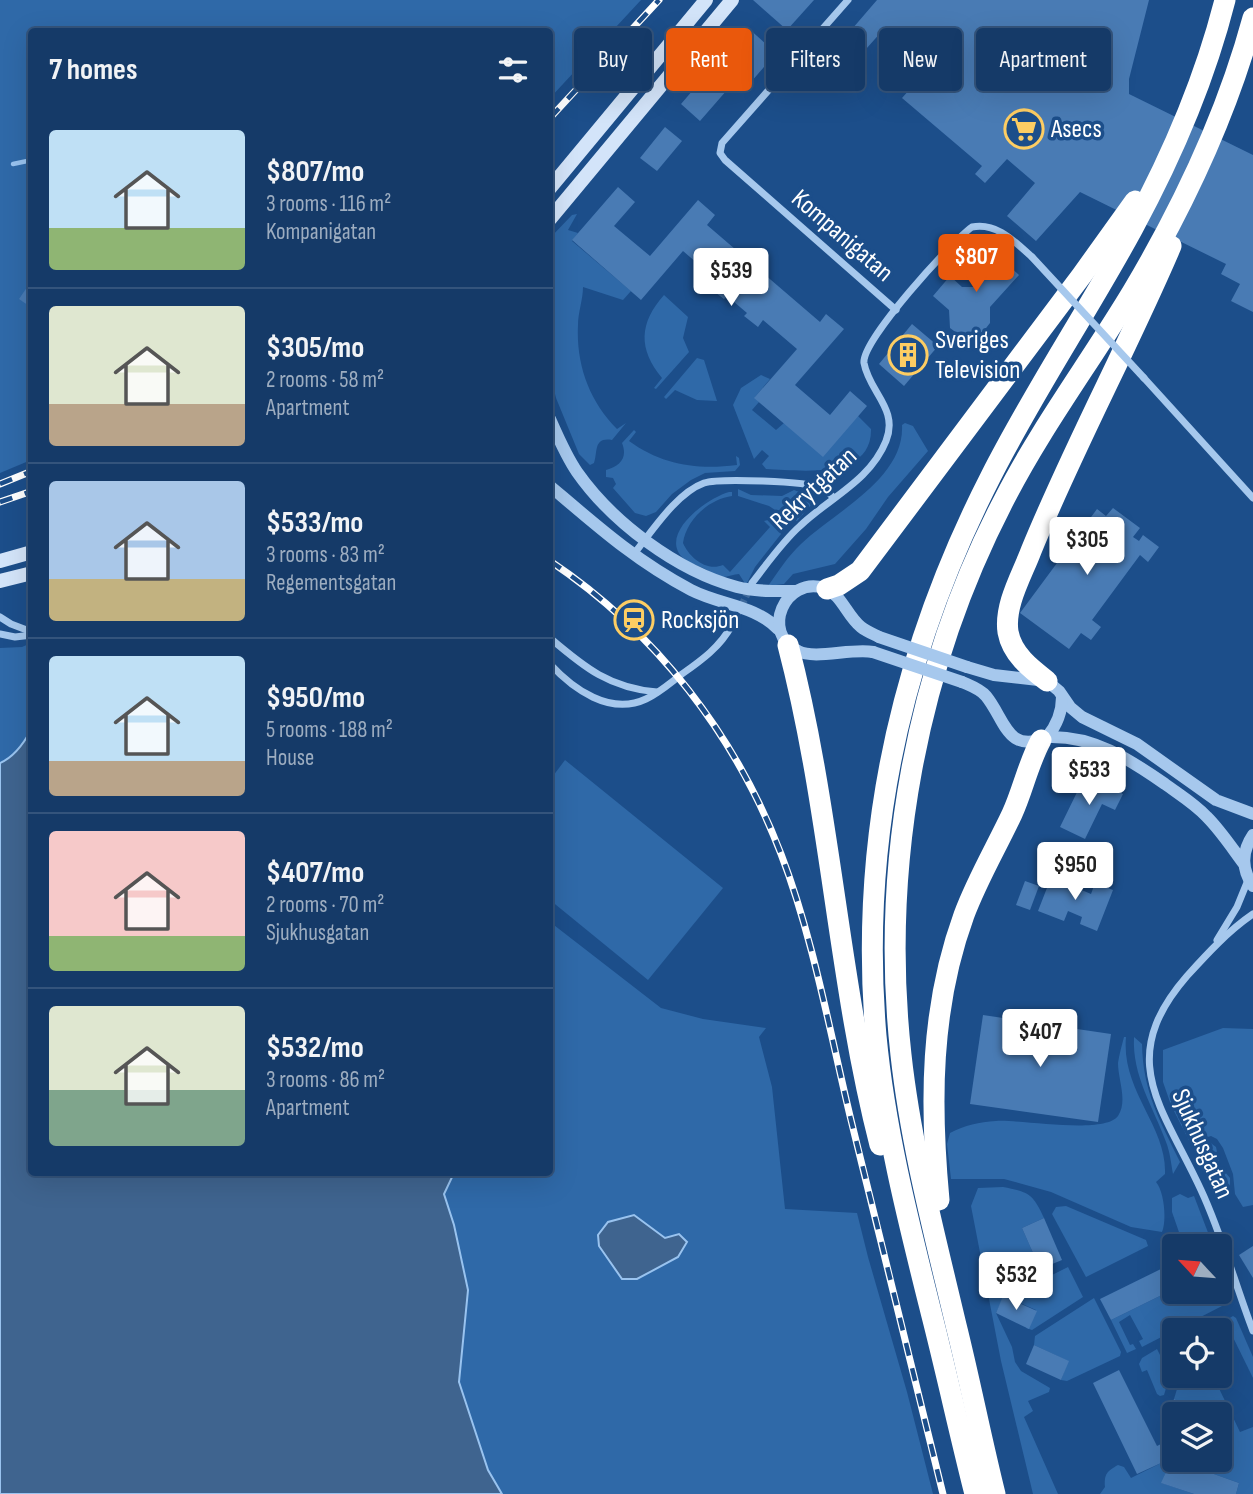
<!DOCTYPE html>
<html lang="en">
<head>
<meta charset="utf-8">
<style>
	:root { --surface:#153a68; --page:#1e416e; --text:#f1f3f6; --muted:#9dadc0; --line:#34547c; --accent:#ea580c }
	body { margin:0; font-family:"Sofia Sans Condensed",sans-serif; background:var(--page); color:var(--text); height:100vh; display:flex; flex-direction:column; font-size:26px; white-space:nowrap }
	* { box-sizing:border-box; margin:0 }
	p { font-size:23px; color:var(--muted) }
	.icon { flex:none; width:38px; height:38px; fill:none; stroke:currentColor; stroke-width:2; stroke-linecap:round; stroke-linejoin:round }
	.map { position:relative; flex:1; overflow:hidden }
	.side { position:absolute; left:28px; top:28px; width:525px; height:1148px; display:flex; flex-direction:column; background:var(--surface); border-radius:7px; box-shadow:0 7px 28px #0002,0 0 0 2px var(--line) }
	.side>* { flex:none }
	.hud { position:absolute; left:574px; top:28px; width:574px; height:63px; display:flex; gap:14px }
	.needle { width:46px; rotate:296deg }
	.fabs { position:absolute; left:1162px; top:1234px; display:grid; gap:14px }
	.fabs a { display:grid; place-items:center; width:70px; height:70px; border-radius:7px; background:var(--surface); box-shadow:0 7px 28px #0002,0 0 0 2px var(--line); font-size:35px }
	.price { position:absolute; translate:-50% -60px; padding:0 16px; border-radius:7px; background:#fff; color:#222; font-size:23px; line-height:46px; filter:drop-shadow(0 2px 4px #0008) }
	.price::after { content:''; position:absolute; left:50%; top:42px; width:21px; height:16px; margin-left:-10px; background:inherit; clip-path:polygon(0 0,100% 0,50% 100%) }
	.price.active { background:var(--accent); color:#fff }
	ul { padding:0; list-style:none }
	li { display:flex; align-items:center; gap:21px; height:175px; padding:0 21px }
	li+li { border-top:2px solid var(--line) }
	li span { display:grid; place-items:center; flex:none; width:196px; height:140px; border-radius:7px; color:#555 }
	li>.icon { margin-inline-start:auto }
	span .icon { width:84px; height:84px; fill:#fffc; stroke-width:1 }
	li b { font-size:30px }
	h2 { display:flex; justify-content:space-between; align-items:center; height:84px; padding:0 21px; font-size:30px }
	.tag { padding:0 24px; border-radius:7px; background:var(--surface); box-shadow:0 7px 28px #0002,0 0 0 2px var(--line); font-size:24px; line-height:63px }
	.tag.active { background:var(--accent); color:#fff }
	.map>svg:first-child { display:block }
</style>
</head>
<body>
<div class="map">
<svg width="1253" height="1494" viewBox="0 0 1253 1494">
	<rect width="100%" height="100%" fill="#1c4e8a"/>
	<!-- green -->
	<g fill="#2f69a8">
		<polygon points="0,0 641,0 550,98 550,32 32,32 31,460 0,473"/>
		<path d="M 577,214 L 568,230 L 578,233 L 572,241 L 631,291 L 623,300 L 583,287 C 583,300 578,312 578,325 C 576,364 589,401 617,429 L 626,423 L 612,440 C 593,437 598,452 594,463 L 590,465 L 579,454 L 556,398 L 550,373 L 550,238 L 572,215 Z"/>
		<path d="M 664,295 L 688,317 L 683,338 L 689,352 L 656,389 L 654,388 L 662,378 C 638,349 639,323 664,295 Z"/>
		<polygon points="697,358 704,360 717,401 697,400 675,390 666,399 664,397"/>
		<path d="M 761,375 L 770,379 L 755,397 L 759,402 L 752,410 L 776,430 L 784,423 L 858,416 L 871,429 C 872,481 799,470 766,469 L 762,464 L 769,456 L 762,450 L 754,459 L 733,405 L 741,388 Z"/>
		<path d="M 905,423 L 913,426 L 928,451 L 888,497 L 866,529 L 835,564 L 793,574 L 784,584 L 768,586 C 778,572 788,556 801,544 C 834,512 905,479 902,425 Z"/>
		<path d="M 634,430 L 636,432 L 629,441 C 662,465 697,470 737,465 L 736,456 L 739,458 L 740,465 L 735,471 L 705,473 L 691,480 L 672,494 L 656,512 L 646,516 L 635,513 L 613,488 L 616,484 L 613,478 L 606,477 L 606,470 C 620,466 628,458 622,443 Z"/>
		<polygon points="738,489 751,495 782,496 794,490 810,496 812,504 797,521 792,521 769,506 738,496"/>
		<path d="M 729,492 L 732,492 L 732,496 C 709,499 686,520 683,543 C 689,557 706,572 723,565 L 730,572 L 770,527 L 764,521 L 768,520 L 780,529 L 781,534 L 755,567 L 746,585 L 739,574 C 734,574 728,577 723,577 C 717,576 709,571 703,568 C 697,565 688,563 683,558 C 658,534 707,498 729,492 Z"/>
		<polygon points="31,643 32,1172 550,1172 550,922 661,1008 703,1019 766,1028 759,1037 772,1087 785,1209 857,1213 868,1257 907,1392 933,1494 0,1494 0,648 22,647"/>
		<polygon points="565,760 723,888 648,980 550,900 550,780"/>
		<polygon points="1223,1028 1253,1029 1253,1205 1243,1207 1235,1194 1233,1174 1223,1148 1217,1139 1211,1136 1204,1138 1216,1147 1220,1166 1230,1178 1230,1190 1211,1184 1171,1105 1163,1082 1163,1050"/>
		<path d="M 1124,1037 L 1126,1037 C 1121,1091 1167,1126 1165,1174 L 1156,1182 C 1164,1191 1167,1220 1162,1232 L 1131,1227 L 1051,1192 L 1004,1179 L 951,1179 L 947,1144 L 950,1133 C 965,1125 979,1122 996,1121 C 1020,1119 1104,1135 1118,1116 C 1128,1101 1118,1080 1118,1063 C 1119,1055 1122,1045 1124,1037 Z"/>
		<path d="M 1134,1037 L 1142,1044 C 1143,1093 1160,1120 1180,1162 L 1173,1174 C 1171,1163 1170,1152 1166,1142 C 1153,1106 1132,1076 1134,1037 Z"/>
		<path d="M 1003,1187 C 1029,1192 1033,1194 1044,1218 L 1022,1228 L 1040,1269 L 1047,1266 L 1052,1275 L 1068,1267 L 1083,1297 L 1032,1330 L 1026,1328 L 1036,1310 L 1004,1296 L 996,1313 L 1012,1347 L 1015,1362 L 1021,1371 L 1050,1388 L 1049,1392 L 1028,1401 L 1033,1411 L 1024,1417 L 1058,1494 L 1033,1494 L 1001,1361 L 971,1206 L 978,1188 Z"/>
		<polygon points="1180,1194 1188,1198 1194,1196 1212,1243 1195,1246 1181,1238 1172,1212 1172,1198"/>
		<polygon points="1066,1206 1146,1240 1148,1246 1086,1277 1052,1214 1056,1207"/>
		<polygon points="1174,1289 1174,1292 1212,1292 1224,1305 1142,1347 1139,1341 1143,1339 1130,1315 1119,1322 1130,1345 1133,1344 1136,1349 1127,1353 1111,1320"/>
		<polygon points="1094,1298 1121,1352 1120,1356 1067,1381 1061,1380 1068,1361 1034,1345 1035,1336"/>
		<polygon points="1233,1316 1236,1318 1253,1357 1253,1378 1225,1321"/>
		<polygon points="1157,1349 1170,1375 1164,1395 1160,1396 1157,1394 1147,1370 1142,1372 1139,1364 1142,1358"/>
		<polygon points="1209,1376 1213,1376 1240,1432 1253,1427 1253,1494 1236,1494 1239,1483 1194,1467 1195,1460 1220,1460 1220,1414 1210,1414 1210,1412 1174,1399 1177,1389"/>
		<path d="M 1161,1463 L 1166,1472 L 1162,1483 L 1194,1494 L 1100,1494 L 1105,1487 C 1104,1474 1107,1471 1118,1465 L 1124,1467 L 1131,1478 Z"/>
	</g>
	<!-- water -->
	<g fill="#3f648f" stroke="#99c3ef" stroke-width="2">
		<path d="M 31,730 L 32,1172 L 454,1173 L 444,1194 L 454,1225 L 468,1290 L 459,1382 L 488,1470 L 502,1494 L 0,1494 L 0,763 C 14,757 24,743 31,730 Z"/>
		<polygon points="634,1215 665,1238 679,1234 687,1242 678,1257 637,1279 622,1279 599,1246 598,1235 608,1222"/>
	</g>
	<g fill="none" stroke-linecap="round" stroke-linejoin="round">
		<!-- stream -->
		<polyline stroke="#99c3ef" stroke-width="4.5" points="13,164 32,160"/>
	</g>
	<!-- building -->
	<g fill="#497bb4">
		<polygon points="753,0 814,0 787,30"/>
		<polygon points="877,0 1149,0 1129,79 1129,94 1253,155 1253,312 1231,301 1240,284 1221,274 1226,264 1080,192 1036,241 1007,216 1035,183 1007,159 985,183 975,174 982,166 902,98 927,70 883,30 858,58 840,43"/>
		<polygon points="747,27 776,53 744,90 734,82 700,121 681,104"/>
		<polygon points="665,127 682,141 657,171 640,158"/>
		<polygon points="618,187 635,202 614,226 650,256 698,200 715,215 707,225 820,322 826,314 844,329 795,385 830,415 850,391 867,406 823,457 754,398 797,349 763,320 758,327 744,316 747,313 727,296 724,299 712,290 719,282 683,251 641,300 572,240"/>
		<polygon points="981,241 1019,275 990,307 990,323 979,337 965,339 950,328 949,310 933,296 950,276 962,287 975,287 987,273 968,257"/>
		<polygon points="32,280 32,308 19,299"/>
		<polygon points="912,324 938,346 904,386 879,364"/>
		<polygon points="1113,508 1140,528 1133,537 1139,541 1143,535 1159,547 1148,562 1140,555 1092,620 1101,627 1091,640 1081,633 1069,649 1020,613 1097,509 1106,516"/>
		<polygon points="1088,777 1123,794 1115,810 1102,804 1085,839 1060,827 1081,784 1084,785"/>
		<polygon points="1052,875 1078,885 1077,888 1091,894 1095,883 1113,890 1097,931 1080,924 1082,917 1068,911 1064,921 1038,911"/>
		<polygon points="1025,881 1039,886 1030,910 1016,905"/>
		<polygon points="983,1015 1111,1034 1098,1122 970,1104"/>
		<polygon points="1044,1218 1062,1260 1040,1269 1022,1228"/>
		<polygon points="1253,1246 1253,1278 1239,1255"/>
		<polygon points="1167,1266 1174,1280 1174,1289 1111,1320 1100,1299"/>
		<polygon points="1003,1296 1037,1311 1029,1329 996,1313"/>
		<polygon points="1034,1345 1069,1361 1061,1380 1026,1364"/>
		<polygon points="1119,1370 1157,1446 1165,1442 1172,1459 1239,1483 1236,1494 1194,1494 1161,1483 1166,1472 1161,1463 1137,1474 1093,1383"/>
		<polygon points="1174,1399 1215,1414 1174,1414 1174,1439 1161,1435"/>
	</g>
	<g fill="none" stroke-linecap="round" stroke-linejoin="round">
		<!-- minor-tunnel -->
		<polyline stroke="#3e699c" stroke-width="7" stroke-dasharray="7 3.5" stroke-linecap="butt" points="732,625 750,588"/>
		<!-- minor -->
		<g stroke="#a6c8ed" stroke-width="7">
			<polyline points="848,0 722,143 720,153 725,160 896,310"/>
			<polyline points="1144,378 1253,498"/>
			<path d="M 633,555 C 651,533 676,493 704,483 C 719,478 807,481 821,488 C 826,490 830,494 834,498"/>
			<path d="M 752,583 C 767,564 782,542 800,526 C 829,498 870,481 886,441 C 899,409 869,392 864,363 C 861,341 952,241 972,227 C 997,222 1015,242 1032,257"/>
			<polyline points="0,617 11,624 32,632"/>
			<polyline points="0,634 15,637 32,635"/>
			<path d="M 550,638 C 585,668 610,688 657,692"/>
			<path d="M 550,664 C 573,689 610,716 646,699 C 659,693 670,683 682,674 C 702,660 720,647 732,625"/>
			<path d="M 1253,914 C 1228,931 1207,954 1187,976 C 1114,1060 1163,1107 1201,1190 C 1222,1235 1235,1284 1253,1331"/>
			<polyline points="1217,940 1237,907 1248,880"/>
		</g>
		<!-- tertiary -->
		<g stroke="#a6c8ed" stroke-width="12">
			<path d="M 550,419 C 558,437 566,456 577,472 C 612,522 677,571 737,587 C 756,592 777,591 796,591"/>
			<path d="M 550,486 C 597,526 636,561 691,590 C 720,605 755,605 778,629"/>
			<path d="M 873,652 C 851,648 815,660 798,651 C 760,633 785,576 824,588 C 842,594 846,615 861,627 C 866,631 873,634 879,637"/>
			<polyline points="967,667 994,675 1047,681 1059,691 1070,707 1082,717 1137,744 1216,800 1253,814"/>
			<path d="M 962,682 C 971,686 980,689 986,696 C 1005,719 1007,755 1047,737 C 1057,725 1062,712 1062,697"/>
			<path d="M 1047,737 C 1093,735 1129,759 1165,784 C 1180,795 1195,804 1207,817 C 1221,831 1232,848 1244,864"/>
			<path d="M 1253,835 C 1242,851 1241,869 1253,886"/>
		</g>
		<!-- secondary -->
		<g stroke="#d3e4f9" stroke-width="14">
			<polyline points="550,188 706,0"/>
			<polyline points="550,219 732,0"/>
			<polyline points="0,561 32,552"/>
			<polyline points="0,581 32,573"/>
		</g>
		<!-- motorway -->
		<g stroke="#fff" stroke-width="21">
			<polyline points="827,589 839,585 860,571 1082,275 1135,201"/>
			<path d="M 788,645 C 831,809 838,981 880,1145"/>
			<path d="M 1047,681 C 1030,668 1012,654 1008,632 C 1004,605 1022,575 1031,551 C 1073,448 1127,349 1171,246"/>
			<path d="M 939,1200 C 930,1104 930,1008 964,915 C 977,880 996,848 1012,814 C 1023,790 1028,764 1041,740"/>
			<path d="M 975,1494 C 960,1435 947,1375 932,1316 C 909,1224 885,1131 876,1036 C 859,838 901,652 991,476 C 1034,391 1088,311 1133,228 C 1172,156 1205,79 1225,0"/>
			<path d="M 995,1494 C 981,1438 970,1381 956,1325 C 935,1236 911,1146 901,1055 C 880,866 916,668 1005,498 C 1042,426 1091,361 1133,291 C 1184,205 1227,114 1253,18"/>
		</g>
		<!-- rail casing -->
		<g stroke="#fff" stroke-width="7">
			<g id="rail">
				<polyline points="550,118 659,0"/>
				<polyline points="0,484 32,471"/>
				<polyline points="0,502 32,491"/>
				<path d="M 550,561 C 656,632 736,736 781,854 C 813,937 830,1033 851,1120 C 882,1244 912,1369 943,1494"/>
			</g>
		</g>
		<!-- rail -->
		<use href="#rail" stroke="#1c4e8a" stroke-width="4.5" stroke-dasharray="13" stroke-linecap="butt"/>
		<!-- minor-bridge -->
		<polyline stroke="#a6c8ed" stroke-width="7" points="1032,257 1144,378"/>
		<!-- tertiary-bridge -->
		<g stroke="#a6c8ed" stroke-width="12">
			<polyline points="879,637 967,667"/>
			<polyline points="873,652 962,682"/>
		</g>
	</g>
	<!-- icons -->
	<defs>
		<g id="supermarket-ring" transform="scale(2.0125)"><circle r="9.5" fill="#1c4e8a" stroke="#fdcd63" stroke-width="1.5"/><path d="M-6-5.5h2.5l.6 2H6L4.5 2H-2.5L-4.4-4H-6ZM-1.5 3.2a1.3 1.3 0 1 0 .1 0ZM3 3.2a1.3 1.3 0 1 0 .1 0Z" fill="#fdcd63"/></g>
		<g id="building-ring" transform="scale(2.0125)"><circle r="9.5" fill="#1c4e8a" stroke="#fdcd63" stroke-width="1.5"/><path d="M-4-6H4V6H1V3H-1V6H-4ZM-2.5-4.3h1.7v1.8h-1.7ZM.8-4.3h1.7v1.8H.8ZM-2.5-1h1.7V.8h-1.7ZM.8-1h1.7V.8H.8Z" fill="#fdcd63"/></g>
		<g id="station-ring" transform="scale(2.0125)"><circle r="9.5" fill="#1c4e8a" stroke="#fdcd63" stroke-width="1.5"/><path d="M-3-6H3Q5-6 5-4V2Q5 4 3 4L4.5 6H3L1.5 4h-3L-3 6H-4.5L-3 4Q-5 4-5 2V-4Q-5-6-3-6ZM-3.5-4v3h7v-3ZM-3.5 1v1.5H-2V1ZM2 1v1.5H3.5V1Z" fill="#fdcd63"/></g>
	</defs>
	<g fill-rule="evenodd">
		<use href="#supermarket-ring" x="1024" y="129"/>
		<use href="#building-ring" x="908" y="355"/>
		<use href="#station-ring" x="634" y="620"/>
	</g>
	<g text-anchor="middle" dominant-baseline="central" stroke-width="7" stroke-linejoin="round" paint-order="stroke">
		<!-- poi labels -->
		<g font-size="26" fill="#fff" stroke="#1c4e8a" text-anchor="start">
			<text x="1051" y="129">Asecs</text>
			<text x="935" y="340">Sveriges<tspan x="935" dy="30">Television</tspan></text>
			<text x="661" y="620">Rocksjön</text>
		</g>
		<!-- street labels -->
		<g font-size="26" fill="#fff" stroke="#1c4e8a">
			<text transform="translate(842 236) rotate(41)">Kompanigatan</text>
			<text transform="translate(814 489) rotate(-43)">Rekrytgatan</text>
			<text transform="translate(1202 1144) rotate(66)">Sjukhusgatan</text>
		</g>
	</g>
</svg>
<div class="fabs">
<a><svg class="needle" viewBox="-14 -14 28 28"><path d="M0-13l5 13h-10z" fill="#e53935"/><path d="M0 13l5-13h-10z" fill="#9dadc0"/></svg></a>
<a><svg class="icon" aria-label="locate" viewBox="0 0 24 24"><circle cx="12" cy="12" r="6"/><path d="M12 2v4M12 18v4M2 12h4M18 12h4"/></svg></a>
<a><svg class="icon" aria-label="layers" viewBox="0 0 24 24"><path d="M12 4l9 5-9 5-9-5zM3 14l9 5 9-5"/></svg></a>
</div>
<b class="price active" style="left:976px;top:294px">$807</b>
<b class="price" style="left:731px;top:308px">$539</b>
<b class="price" style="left:1087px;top:577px">$305</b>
<b class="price" style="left:1089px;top:807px">$533</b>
<b class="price" style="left:1075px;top:902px">$950</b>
<b class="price" style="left:1040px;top:1069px">$407</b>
<b class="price" style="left:1016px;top:1312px">$532</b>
<div class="hud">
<a class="tag">Buy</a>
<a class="tag active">Rent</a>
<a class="tag">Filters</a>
<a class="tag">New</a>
<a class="tag">Apartment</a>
</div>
<section class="side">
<h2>7 homes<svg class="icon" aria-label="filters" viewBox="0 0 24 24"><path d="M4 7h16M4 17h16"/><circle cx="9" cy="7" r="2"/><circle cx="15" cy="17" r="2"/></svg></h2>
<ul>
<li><span style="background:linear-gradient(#bfe0f5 70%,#8fb573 0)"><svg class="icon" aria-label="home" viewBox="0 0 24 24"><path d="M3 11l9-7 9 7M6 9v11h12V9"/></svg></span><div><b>$807/mo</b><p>3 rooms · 116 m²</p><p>Kompanigatan</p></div></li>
<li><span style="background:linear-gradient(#dfe7d0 70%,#b9a48a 0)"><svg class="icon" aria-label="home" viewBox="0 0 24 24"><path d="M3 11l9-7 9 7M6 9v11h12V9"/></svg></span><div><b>$305/mo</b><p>2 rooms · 58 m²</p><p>Apartment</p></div></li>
<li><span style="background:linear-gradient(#a9c7e8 70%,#c2b280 0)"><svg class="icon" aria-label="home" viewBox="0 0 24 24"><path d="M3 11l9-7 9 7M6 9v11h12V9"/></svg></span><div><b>$533/mo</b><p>3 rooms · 83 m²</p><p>Regementsgatan</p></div></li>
<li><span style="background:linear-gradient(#bfe0f5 75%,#b9a48a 0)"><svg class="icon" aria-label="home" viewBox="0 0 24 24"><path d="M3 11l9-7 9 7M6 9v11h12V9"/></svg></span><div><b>$950/mo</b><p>5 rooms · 188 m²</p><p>House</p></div></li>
<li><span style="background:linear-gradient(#f6c9c9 75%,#8fb573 0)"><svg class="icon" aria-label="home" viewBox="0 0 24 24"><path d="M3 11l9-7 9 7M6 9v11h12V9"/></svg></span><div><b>$407/mo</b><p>2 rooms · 70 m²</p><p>Sjukhusgatan</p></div></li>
<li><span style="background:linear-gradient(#dfe7d0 60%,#7fa58c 0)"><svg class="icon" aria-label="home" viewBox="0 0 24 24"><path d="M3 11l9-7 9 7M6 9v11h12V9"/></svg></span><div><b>$532/mo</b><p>3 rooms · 86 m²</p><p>Apartment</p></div></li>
</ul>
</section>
</div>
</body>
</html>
